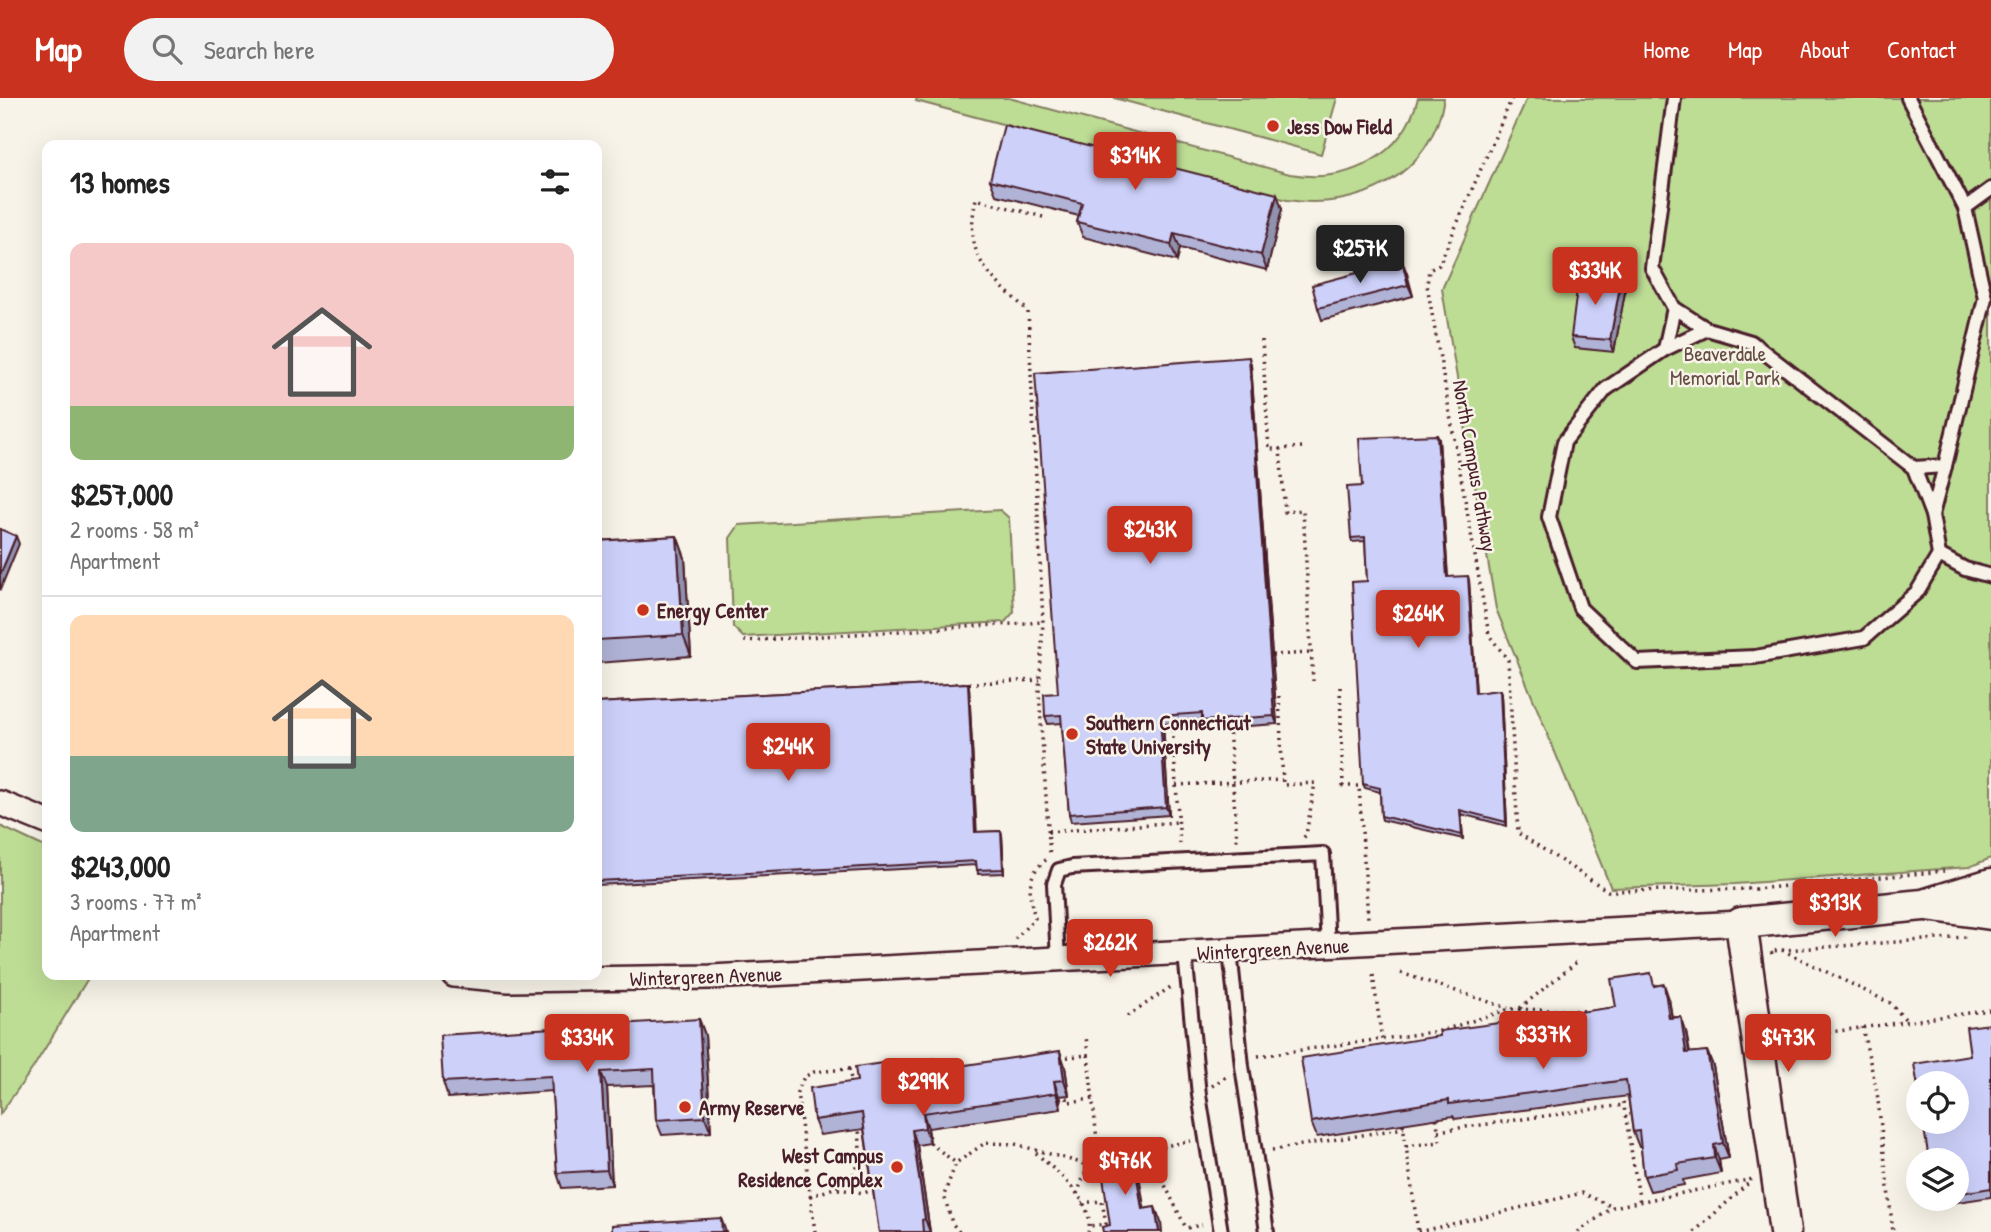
<!DOCTYPE html>
<html lang="en">
<head>
<meta charset="utf-8">
<style>
	:root { --surface:#fff; --page:#f2f2f2; --text:#222; --muted:#767676; --line:#e0e0e0; --accent:#c8321e }
	body { margin:0; font-family:"Patrick Hand",sans-serif; background:var(--page); color:var(--text); height:100vh; display:flex; flex-direction:column; font-size:26px; white-space:nowrap }
	* { box-sizing:border-box; margin:0 }
	p { font-size:23px; color:var(--muted) }
	.icon { flex:none; width:38px; height:38px; fill:none; stroke:currentColor; stroke-width:2; stroke-linecap:round; stroke-linejoin:round }
	.map { position:relative; flex:1; overflow:hidden }
	.side { position:absolute; left:42px; top:42px; width:560px; height:840px; display:flex; flex-direction:column; background:var(--surface); border-radius:14px; box-shadow:0 7px 28px #0002 }
	.side>* { flex:none }
	.tools { position:absolute; left:1906px; top:973px; display:grid; gap:14px }
	.tools a { display:grid; place-items:center; width:63px; height:63px; border-radius:50%; background:var(--surface); box-shadow:0 7px 28px #0002; font-size:35px }
	.price { position:absolute; translate:-50% -60px; padding:0 16px; border-radius:7px; background:var(--accent); color:#fff; font-size:23px; line-height:46px; filter:drop-shadow(0 2px 4px #0008) }
	.price::after { content:''; position:absolute; left:50%; top:42px; width:21px; height:16px; margin-left:-10px; background:inherit; clip-path:polygon(0 0,100% 0,50% 100%) }
	.price.current { background:#222; color:#fff }
	ul { padding:0; list-style:none }
	li { display:grid; align-content:center; gap:14px; height:371px; padding:0 28px }
	li+li { border-top:2px solid var(--line) }
	li span { display:grid; place-items:center; height:217px; border-radius:14px; color:#555 }
	li>.icon { margin-inline-start:auto }
	span .icon { width:126px; height:126px; fill:#fffc; stroke-width:1 }
	li b { font-size:30px }
	h2 { display:flex; justify-content:space-between; align-items:center; height:84px; padding:0 28px; font-size:30px }
	header { display:flex; align-items:center; gap:42px; box-sizing:border-box; height:98px; padding:0 35px; background:var(--accent); color:#fff }
	header strong { font-size:33px }
	nav { display:flex; gap:38px; margin-inline-start:auto; font-size:24px }
	.search { width:490px; height:63px; background:var(--page); display:flex; align-items:center; gap:18px; box-sizing:border-box; padding:0 24px; border-radius:38px; color:var(--muted); font-size:26px }
	.map>svg:first-child { display:block }
</style>
</head>
<body>
<header>
<strong>Map</strong>
<div class="search"><svg class="icon" aria-label="search" viewBox="0 0 24 24"><circle cx="10" cy="10" r="6"/><path d="M15 15l6 6"/></svg>Search here</div>
<nav><a>Home</a><a>Map</a><a>About</a><a>Contact</a></nav>
</header>
<div class="map">
<svg width="1991" height="1134" viewBox="0 0 1991 1134">
	<rect width="100%" height="100%" fill="#f7f3e8"/>
	<filter id="ink" filterUnits="userSpaceOnUse"><feTurbulence type="fractalNoise" baseFrequency=".0143" numOctaves="2"/><feDisplacementMap in="SourceGraphic" scale="14" xChannelSelector="R" yChannelSelector="G"/><feConvolveMatrix kernelMatrix="1 2 1 2 8 2 1 2 1" color-interpolation-filters="sRGB"/></filter>
	<g filter="url(#ink)">
		<!-- green -->
		<g fill="#bddc94" stroke="#847e60" stroke-width="2">
			<path d="M 917,0 L 1009,0 L 1290,76 C 1347,86 1403,59 1418,0 L 1444,0 C 1432,78 1358,113 1287,102 L 916,3 Z"/>
			<polygon points="1114,0 1337,0 1321,56"/>
			<polygon points="1527,0 1991,0 1991,760 1969,769 1735,786 1611,790 1496,511 1442,191"/>
			<polygon points="1000,412 1009,420 1014,514 1005,524 743,539 733,529 730,440 739,427"/>
			<polygon points="0,728 47,750 47,877 90,877 33,970 0,1016"/>
		</g>
		<g fill="none" stroke-linecap="round" stroke-linejoin="round">
			<!-- service casing -->
			<g stroke="#4a1f2b" stroke-width="18">
				<g id="service">
					<polyline points="1674,0 1652,170 1674,210 1707,231"/>
					<polyline points="1908,0 1965,110 1985,200 1945,368 1914,370"/>
					<polyline points="1965,110 1991,91"/>
					<polygon points="1707,231 1751,244 1914,370 1932,417 1939,457 1917,494 1864,540 1755,559 1637,564 1580,510 1549,419 1564,344 1606,291 1665,251"/>
					<polyline points="1665,251 1674,210"/>
					<polyline points="1932,417 1945,368"/>
					<polyline points="1939,457 1965,471 1991,478"/>
					<polyline points="1230,853 1242,968 1267,1134"/>
					<polyline points="1185,856 1199,997 1221,1134"/>
					<polyline points="1058,862 1054,786 1059,772 1072,769 1323,756 1328,848"/>
				</g>
			</g>
			<!-- minor casing -->
			<g stroke="#4a1f2b" stroke-width="28">
				<g id="minor">
					<polyline points="0,705 47,724"/>
					<polyline points="454,877 509,882 711,879 1741,825"/>
				</g>
			</g>
			<!-- tertiary casing -->
			<g stroke="#4a1f2b" stroke-width="35">
				<g id="tertiary">
					<polyline points="1927,807 1991,816"/>
					<polyline points="1785,1134 1741,825 1923,807 1991,786"/>
				</g>
			</g>
			<!-- path -->
			<g stroke="#4a1f2b" stroke-width="3.5" stroke-dasharray="2 5" stroke-linecap="butt">
				<polyline points="1512,0 1439,167 1429,172 1427,187 1489,537 1508,562 1518,735 1608,793 1756,791 1944,773"/>
				<path d="M 1043,119 L 976,101 C 963,160 988,176 1028,213 L 1043,524 L 1039,594 L 1050,759"/>
				<polyline points="1262,242 1269,351 1280,351"/>
				<polyline points="1302,349 1280,351 1285,414 1303,412 1313,583"/>
				<polyline points="744,543 1043,524"/>
				<polyline points="1272,557 1310,555"/>
				<polyline points="955,586 1040,582"/>
				<polyline points="1340,589 1343,688 1359,688 1368,821"/>
				<polyline points="1279,598 1283,687 1315,685 1306,737 1303,740"/>
				<polyline points="1172,625 1180,747"/>
				<polyline points="1229,629 1237,744"/>
				<polyline points="1176,687 1282,682"/>
				<polyline points="1048,734 1178,724"/>
				<path d="M 1015,841 L 1035,820 C 1029,797 1025,777 1046,762"/>
				<polyline points="1782,852 1890,905 1907,923"/>
				<polyline points="1772,856 1771,853 1967,839"/>
				<polyline points="1401,875 1508,910"/>
				<polyline points="1373,877 1382,942"/>
				<polyline points="1520,910 1578,863"/>
				<polyline points="1128,918 1172,888"/>
				<polyline points="1862,929 1877,994 1893,1134"/>
				<polyline points="1780,941 1991,912"/>
				<polyline points="1088,957 1099,1061"/>
				<polyline points="1258,958 1440,933 1510,911 1591,913"/>
				<polyline points="1060,960 1088,957 1086,938"/>
				<polyline points="891,966 936,961"/>
				<polyline points="881,967 891,966 893,980"/>
				<polyline points="849,971 852,986"/>
				<polyline points="1212,988 1227,978"/>
				<polyline points="1622,997 1640,1105"/>
				<polyline points="1060,1001 1067,1000 1067,1004 1093,1001"/>
				<polyline points="1403,1026 1418,1134"/>
				<polyline points="1438,1033 1623,1007"/>
				<polyline points="930,1045 956,1065"/>
				<polyline points="1406,1048 1440,1044 1436,1018"/>
				<polyline points="1143,1052 1163,1083 1186,1130 1202,1127"/>
				<polyline points="1272,1052 1404,1030"/>
				<path d="M 1036,1055 C 1055,1073 1097,1104 1088,1134"/>
				<polyline points="1128,1055 1191,1043"/>
				<polyline points="838,1091 864,1095 875,1091"/>
				<polyline points="1077,1096 1088,1067"/>
				<path d="M 810,1098 C 854,1085 863,1078 859,1031"/>
				<polyline points="1082,1105 1102,1103 1106,1126 1089,1128"/>
				<polyline points="815,1134 797,994 804,979 814,974 859,970"/>
				<polyline points="959,1134 952,1125 944,1097 956,1065 985,1045 1015,1046 1088,1067 1103,1061"/>
				<polyline points="1418,1134 1582,1095 1613,1109"/>
				<polyline points="1578,1134 1613,1109 1753,1081"/>
				<polyline points="1694,1134 1752,1082"/>
			</g>
			<!-- service -->
			<use href="#service" stroke="#f7f3e8" stroke-width="12"/>
			<!-- minor -->
			<use href="#minor" stroke="#f7f3e8" stroke-width="23"/>
			<!-- tertiary -->
			<use href="#tertiary" stroke="#f7f3e8" stroke-width="30"/>
		</g>
		<!-- wall -->
		<g fill="#b0b3d6" stroke="#4a1f2b" stroke-width="2">
			<polygon points="990,82 1282,111 1267,172 1180,150 1177,163 1083,139 1077,124 1079,118 996,97"/>
			<polygon points="1402,163 1413,198 1322,222 1318,210"/>
			<polygon points="1625,194 1614,254 1575,250 1571,239"/>
			<polygon points="1251,267 1277,626 1205,631 1202,623 1163,626 1169,717 1071,724 1069,716 1062,625 1048,626 1045,618"/>
			<polygon points="1439,341 1448,479 1469,482 1476,595 1500,592 1501,596 1507,728 1461,716 1463,741 1382,722 1381,718 1380,694 1365,690 1363,686 1367,483 1365,443 1352,444 1351,440 1362,388"/>
			<polygon points="677,438 685,460 691,558 597,565 597,443"/>
			<polygon points="968,585 969,589 976,734 1001,733 1002,737 1004,775 978,776 977,767 597,787 597,605"/>
			<polygon points="1656,887 1669,901 1672,919 1681,919 1686,934 1690,955 1707,953 1713,968 1729,1060 1719,1062 1721,1075 1683,1082 1684,1087 1650,1093 1644,1078 1641,1049 1639,1049 1633,1034 1628,998 1455,1021 1453,1018 1317,1039 1311,1024 1440,938 1616,909"/>
			<polygon points="699,921 705,937 711,1034 662,1037 656,1022 654,987 607,989 612,1087 562,1090 557,1075 552,993 448,1000 443,984"/>
			<polygon points="1991,929 1991,1099 1938,1107 1935,1101 1956,1101 1956,1062 1970,957"/>
			<polygon points="883,965 888,979 1065,968 1069,997 1059,998 1061,1011 928,1030 930,1045 917,1047 930,1134 879,1134 864,1031 820,1037 814,1022 857,983"/>
		</g>
		<!-- shaded-wall -->
		<g fill="#9092ae" stroke="#4a1f2b" stroke-width="2">
			<polygon points="1277,96 1282,111 1267,172 1261,157"/>
			<polygon points="1174,135 1180,150 1177,163 1171,147"/>
			<polygon points="1402,163 1407,175 1413,198 1408,187"/>
			<polygon points="1621,183 1625,194 1614,254 1610,242"/>
			<polygon points="1249,259 1251,267 1277,626 1274,618"/>
			<polygon points="1437,337 1439,341 1448,483 1447,479"/>
			<polygon points="16,438 19,446 0,492 0,477"/>
			<polygon points="677,438 685,460 691,558 683,537"/>
			<polygon points="1468,478 1469,482 1476,599 1475,595"/>
			<polygon points="968,585 969,589 977,738 975,734"/>
			<polygon points="1500,592 1501,596 1507,728 1506,724"/>
			<polygon points="1160,618 1163,626 1169,717 1166,709"/>
			<polygon points="1460,712 1461,716 1463,741 1462,737"/>
			<polygon points="1001,733 1002,737 1004,775 1003,771"/>
			<polygon points="1664,886 1669,901 1674,935 1669,920"/>
			<polygon points="1681,919 1686,934 1692,971 1686,955"/>
			<polygon points="699,921 705,937 711,1034 705,1019"/>
			<polygon points="1060,953 1065,968 1069,997 1064,982"/>
			<polygon points="1707,953 1713,968 1729,1060 1723,1045"/>
			<polygon points="601,974 607,989 612,1087 607,1072"/>
			<polygon points="1054,983 1059,998 1061,1011 1056,995"/>
			<polygon points="923,1015 928,1030 930,1045 925,1030"/>
			<polygon points="912,1032 917,1047 930,1134 925,1121"/>
			<polygon points="1714,1047 1719,1062 1721,1075 1715,1060"/>
			<polygon points="1133,1054 1138,1070 1147,1127 1142,1111"/>
			<polygon points="1155,1109 1161,1124 1162,1134 1159,1134"/>
			<polygon points="721,1120 726,1134 722,1134"/>
		</g>
		<!-- building -->
		<g fill="#cdd0f9" stroke="#4a1f2b" stroke-width="2">
			<polygon points="1004,27 1277,96 1261,157 1174,135 1171,147 1077,124 1082,105 990,82"/>
			<polygon points="1402,163 1408,187 1318,210 1312,187"/>
			<polygon points="1579,175 1621,183 1610,242 1571,239"/>
			<polygon points="1249,259 1274,618 1202,623 1202,615 1160,618 1166,709 1069,716 1061,617 1045,618 1044,596 1058,595 1035,275"/>
			<polygon points="1437,337 1447,479 1468,478 1475,595 1500,592 1506,724 1460,712 1462,737 1381,718 1380,690 1363,686 1352,484 1367,483 1365,439 1351,440 1347,389 1362,388 1359,340"/>
			<polygon points="0,431 16,438 0,477"/>
			<polygon points="677,438 683,537 597,542 597,443"/>
			<polygon points="968,585 975,734 1001,733 1003,771 977,772 976,763 597,783 597,605"/>
			<polygon points="1651,875 1654,888 1664,886 1669,920 1681,919 1686,955 1707,953 1723,1045 1714,1047 1715,1060 1677,1066 1678,1072 1644,1078 1639,1033 1633,1034 1626,982 1449,1006 1449,1002 1311,1024 1301,960 1440,938 1440,933 1616,909 1611,881"/>
			<polygon points="699,921 705,1019 656,1022 654,971 601,974 607,1072 557,1075 551,978 443,984 440,937"/>
			<polygon points="1990,926 1991,933 1991,1090 1956,1096 1956,1062 1929,1062 1923,1024 1956,1024 1956,985 1918,985 1918,989 1914,966 1970,957 1966,929"/>
			<polygon points="1060,953 1064,982 1054,983 1056,995 923,1015 925,1030 912,1032 925,1121 922,1122 923,1134 879,1134 862,1015 814,1022 810,990 857,983 855,969 883,965 885,979"/>
			<polygon points="1133,1054 1142,1111 1155,1109 1159,1134 1103,1134 1102,1129 1110,1127 1100,1059"/>
			<polygon points="721,1120 722,1134 612,1134 612,1127"/>
		</g>
	</g>
	<!-- markers -->
	<g fill="#c8321e" stroke="#f7f3e8" stroke-width="2.5">
		<circle cx="1273" cy="28" r="7"/>
		<circle cx="643" cy="512" r="7"/>
		<circle cx="1072" cy="636" r="7"/>
		<circle cx="685" cy="1009" r="7"/>
		<circle cx="897" cy="1069" r="7"/>
	</g>
	<g text-anchor="middle" dominant-baseline="central" stroke-width="5" stroke-linejoin="round" paint-order="stroke">
		<!-- poi labels -->
		<g font-size="21" font-weight="bold" fill="#4a1f2b" stroke="#f7f3e8" text-anchor="start">
			<text x="1287" y="28">Jess Dow Field</text>
			<text x="657" y="512">Energy Center</text>
			<text x="1086" y="624">Southern Connecticut<tspan x="1086" dy="24">State University</tspan></text>
			<text x="699" y="1009">Army Reserve</text>
			<text x="883" y="1057" text-anchor="end">West Campus<tspan x="883" dy="24">Residence Complex</tspan></text>
		</g>
		<!-- park labels -->
		<g font-size="21" fill="#674e45" stroke="#f7f3e8">
			<text x="1725" y="255">Beaverdale<tspan x="1725" dy="24">Memorial Park</tspan></text>
		</g>
		<!-- street labels -->
		<g font-size="21" fill="#4a1f2b" stroke="#f7f3e8">
			<text transform="translate(1475 368) rotate(80)">North Campus Pathway</text>
			<text transform="translate(1273 851) rotate(-3)">Wintergreen Avenue</text>
			<text transform="translate(706 878) rotate(-2)">Wintergreen Avenue</text>
		</g>
	</g>
</svg>
<div class="tools">
<a><svg class="icon" aria-label="locate" viewBox="0 0 24 24"><circle cx="12" cy="12" r="6"/><path d="M12 2v4M12 18v4M2 12h4M18 12h4"/></svg></a>
<a><svg class="icon" aria-label="layers" viewBox="0 0 24 24"><path d="M12 4l9 5-9 5-9-5zM3 14l9 5 9-5"/></svg></a>
</div>
<b class="price" style="left:1135px;top:94px">$314K</b>
<b class="price current" style="left:1360px;top:187px">$257K</b>
<b class="price" style="left:1595px;top:209px">$334K</b>
<b class="price" style="left:1150px;top:468px">$243K</b>
<b class="price" style="left:1418px;top:552px">$264K</b>
<b class="price" style="left:788px;top:685px">$244K</b>
<b class="price" style="left:1835px;top:841px">$313K</b>
<b class="price" style="left:1110px;top:881px">$262K</b>
<b class="price" style="left:1543px;top:973px">$337K</b>
<b class="price" style="left:587px;top:976px">$334K</b>
<b class="price" style="left:1788px;top:976px">$473K</b>
<b class="price" style="left:923px;top:1020px">$299K</b>
<b class="price" style="left:1125px;top:1099px">$476K</b>
<section class="side">
<h2>13 homes<svg class="icon" aria-label="filters" viewBox="0 0 24 24"><path d="M4 7h16M4 17h16"/><circle cx="9" cy="7" r="2"/><circle cx="15" cy="17" r="2"/></svg></h2>
<ul>
<li><span style="background:linear-gradient(#f6c9c9 75%,#8fb573 0)"><svg class="icon" aria-label="home" viewBox="0 0 24 24"><path d="M3 11l9-7 9 7M6 9v11h12V9"/></svg></span><div><b>$257,000</b><p>2 rooms · 58 m²</p><p>Apartment</p></div></li>
<li><span style="background:linear-gradient(#ffd9b3 65%,#7fa58c 0)"><svg class="icon" aria-label="home" viewBox="0 0 24 24"><path d="M3 11l9-7 9 7M6 9v11h12V9"/></svg></span><div><b>$243,000</b><p>3 rooms · 77 m²</p><p>Apartment</p></div></li>
</ul>
</section>
</div>
</body>
</html>
